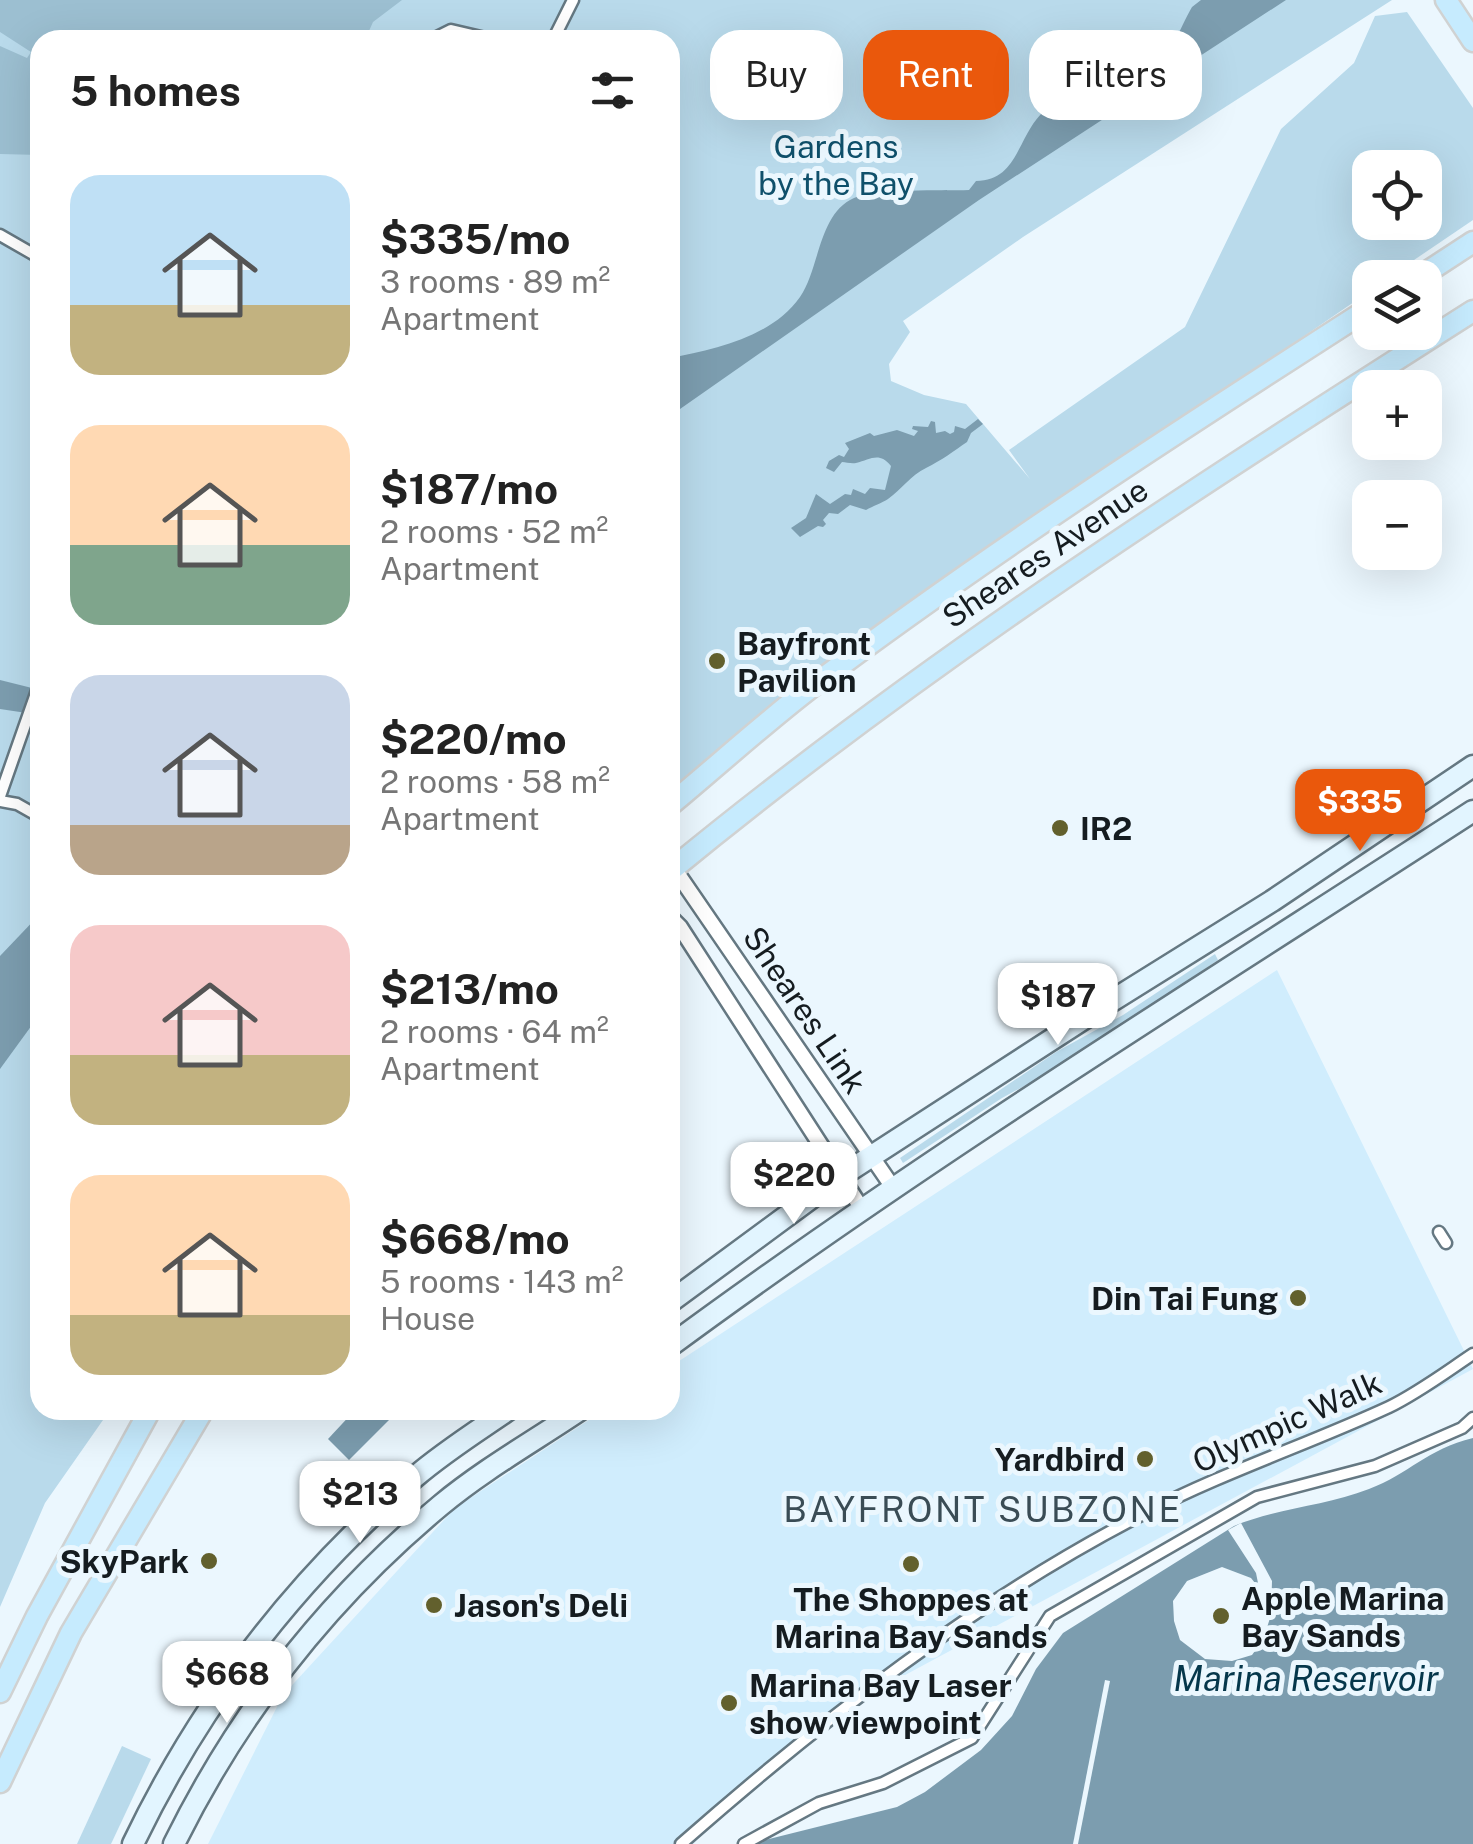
<!DOCTYPE html>
<html lang="en">
<head>
<meta charset="utf-8">
<style>
	:root { --surface:#fff; --page:#f2f2f2; --text:#222; --muted:#767676; --accent:#ea580c }
	body { margin:0; font-family:"Public Sans",sans-serif; background:var(--page); color:var(--text); height:100vh; display:flex; flex-direction:column; font-size:38px; white-space:nowrap }
	* { box-sizing:border-box; margin:0 }
	p { font-size:32px; color:var(--muted) }
	.icon { flex:none; width:55px; height:55px; fill:none; stroke:currentColor; stroke-width:2; stroke-linecap:round; stroke-linejoin:round }
	.map { position:relative; flex:1; overflow:hidden }
	.panel { position:absolute; left:30px; top:30px; width:650px; height:1390px; display:flex; flex-direction:column; background:var(--surface); border-radius:30px; box-shadow:0 10px 40px #0002 }
	.panel>* { flex:none }
	.guide { position:absolute; left:710px; top:30px; width:612px; height:90px; display:flex; gap:20px }
	.fabs { position:absolute; left:1352px; top:150px; display:grid; gap:20px }
	.fabs a { display:grid; place-items:center; width:90px; height:90px; border-radius:20px; background:var(--surface); box-shadow:0 10px 40px #0002; font-size:50px }
	.price { position:absolute; translate:-50% -85px; padding:0 22px; border-radius:20px; background:#fff; color:#222; font-size:32px; line-height:65px; filter:drop-shadow(0 2px 5px #0008) }
	.price::after { content:''; position:absolute; left:50%; top:60px; width:30px; height:22px; margin-left:-15px; background:inherit; clip-path:polygon(0 0,100% 0,50% 100%) }
	.price.selected { background:var(--accent); color:#fff }
	ul { padding:0; list-style:none }
	li { display:flex; align-items:center; gap:30px; height:250px; padding:0 40px }
	li span { display:grid; place-items:center; flex:none; width:280px; height:200px; border-radius:30px; color:#555 }
	li>.icon { margin-inline-start:auto }
	span .icon { width:120px; height:120px; fill:#fffc; stroke-width:1 }
	li b { font-size:42px }
	h2 { display:flex; justify-content:space-between; align-items:center; height:120px; padding:0 40px; font-size:42px }
	.chip { padding:0 35px; border-radius:30px; background:var(--surface); box-shadow:0 10px 40px #0002; font-size:35px; line-height:90px }
	.chip.selected { background:var(--accent); color:#fff }
	.map>svg:first-child { display:block }
</style>
</head>
<body>
<div class="map">
<svg width="1473" height="1844" viewBox="0 0 1473 1844">
	<rect width="100%" height="100%" fill="#ebf7fe"/>
	<!-- built -->
	<polygon fill="#d0edfd" points="1277,970 1473,1369 803,1730 693,1844 208,1844 283,1695 455,1508 604,1410 670,1410 670,1367"/>
	<!-- green -->
	<g fill="#b9daeb" fill-rule="evenodd">
		<path d="M 0,0 L 1392,0 L 1023,237 L 903,321 L 910,332 L 889,364 L 891,381 L 924,395 L 966,404 L 1030,479 L 1009,450 L 1185,327 L 1281,129 L 1354,63 L 1375,16 L 1407,12 L 1473,108 L 1473,220 L 1389,277 L 1370,278 L 1370,291 L 981,557 L 670,789 L 670,40 L 40,40 L 40,1410 L 110,1410 L 45,1503 L 0,1607 ZM 1370,168 L 1425,168 L 1425,222 L 1370,222 Z"/>
		<polygon points="1215,954 1218,960 1065,1064 1002,1098 903,1163 900,1158 1056,1052 1123,1015"/>
		<polygon points="122,1746 151,1759 111,1844 77,1844"/>
	</g>
	<!-- forest -->
	<polygon fill="#9cbfd1" points="0,0 402,0 373,22 365,40 40,40 40,155 0,154 0,46 27,58 31,52 0,32"/>
	<!-- water -->
	<g fill="#7c9daf">
		<path d="M 1201,0 L 1286,0 L 979,200 L 670,416 L 670,358 C 714,350 772,337 800,297 C 820,268 818,214 854,198 C 876,188 942,191 969,190 L 976,181 C 1017,181 1017,139 1041,114 C 1073,79 1131,99 1154,75 C 1168,60 1181,26 1192,7 Z"/>
		<path d="M 978,419 L 983,424 L 971,433 L 967,442 C 954,451 942,460 926,468 C 911,475 901,490 888,499 C 882,503 873,506 866,510 L 850,505 L 838,514 L 829,513 L 823,520 L 826,524 L 823,527 L 818,526 L 800,537 L 791,528 L 806,518 L 816,494 L 830,504 L 845,494 L 851,495 L 853,489 L 865,494 L 870,488 L 885,490 L 891,466 C 879,451 870,460 856,463 C 851,464 846,462 842,462 L 834,472 L 826,468 L 829,461 L 839,455 L 844,457 L 849,449 L 845,443 L 870,433 L 874,436 L 897,430 L 914,436 L 918,431 L 912,429 L 913,426 L 928,427 L 931,421 L 935,422 L 936,433 L 945,431 L 950,434 L 954,432 L 955,426 L 965,429 Z"/>
		<polygon points="0,680 40,690 40,715 0,709"/>
		<polygon points="40,914 40,1014 0,1069 0,956"/>
		<polygon points="355,1410 399,1410 349,1460 328,1439"/>
		<path d="M 1473,1438 L 1473,1844 L 749,1844 L 897,1807 L 925,1792 L 981,1750 L 1012,1716 L 1036,1669 L 1063,1633 L 1234,1526 C 1278,1508 1325,1506 1369,1489 C 1409,1474 1427,1449 1473,1438 Z"/>
	</g>
	<!-- pier -->
	<g fill="#ebf7fe">
		<polygon points="1241,1523 1272,1581 1271,1615 1263,1640 1252,1655 1232,1661 1205,1659 1180,1640 1174,1621 1173,1601 1187,1581 1222,1567 1251,1578 1259,1588 1256,1573 1228,1530"/>
		<polygon points="1105,1680 1110,1681 1078,1844 1073,1844"/>
	</g>
	<g fill="none" stroke-linecap="round" stroke-linejoin="round">
		<!-- pedestrian casing -->
		<g stroke="#657882" stroke-width="15">
			<g id="pedestrian">
				<polyline points="431,40 451,30 494,40"/>
				<polyline points="553,40 573,0"/>
				<polyline points="0,235 40,258"/>
				<polyline points="0,796 40,682"/>
				<polyline points="0,801 17,804 40,817"/>
				<polyline points="1439,1232 1446,1243"/>
				<path d="M 681,1844 C 823,1719 976,1600 1145,1513 C 1224,1472 1309,1444 1389,1407 C 1418,1393 1446,1372 1473,1354"/>
				<polyline points="744,1844 819,1803 883,1783 972,1738 1050,1616 1257,1497 1375,1466 1462,1428 1473,1418"/>
			</g>
		</g>
		<!-- minor casing -->
		<g stroke="#657882" stroke-width="19">
			<g id="minor">
				<polyline points="671,864 894,1189"/>
				<polyline points="670,917 680,927 862,1209"/>
			</g>
		</g>
		<!-- secondary casing -->
		<g stroke="#657882" stroke-width="25">
			<g id="secondary">
				<polyline points="670,1302 841,1176 1102,1007 1272,901 1473,766"/>
				<path d="M 670,1346 C 929,1155 1203,986 1473,811"/>
				<path d="M 133,1844 C 201,1702 295,1580 415,1477 C 444,1452 476,1432 508,1410"/>
				<path d="M 174,1844 C 239,1712 328,1599 441,1505 C 483,1470 534,1441 580,1410"/>
			</g>
		</g>
		<!-- primary casing -->
		<g stroke="#d0d2d2" stroke-width="25">
			<g id="primary">
				<polyline points="1446,0 1473,41"/>
				<polyline points="1418,278 1473,242"/>
				<path d="M 670,805 C 717,766 762,725 810,688 C 991,552 1180,430 1370,308"/>
				<path d="M 670,871 C 925,661 1195,488 1473,311"/>
				<polyline points="0,1692 37,1616 150,1410"/>
				<polyline points="0,1782 71,1633 203,1410"/>
			</g>
		</g>
		<!-- pedestrian -->
		<use href="#pedestrian" stroke="#fff" stroke-width="10"/>
		<!-- minor -->
		<use href="#minor" stroke="#fff" stroke-width="14"/>
		<!-- secondary -->
		<use href="#secondary" stroke="#e2f5ff" stroke-width="20"/>
		<!-- primary -->
		<use href="#primary" stroke="#c6ebfe" stroke-width="20"/>
	</g>
	<!-- markers -->
	<g fill="#62602d" stroke="#ebf7fe" stroke-width="4">
		<circle cx="717" cy="661" r="10"/>
		<circle cx="1060" cy="828" r="10"/>
		<circle cx="1298" cy="1298" r="10"/>
		<circle cx="1145" cy="1459" r="10"/>
		<circle cx="209" cy="1561" r="10"/>
		<circle cx="911" cy="1564" r="10"/>
		<circle cx="434" cy="1605" r="10"/>
		<circle cx="1221" cy="1616" r="10"/>
		<circle cx="729" cy="1703" r="10"/>
	</g>
	<g text-anchor="middle" dominant-baseline="central" stroke-width="10" stroke-linejoin="round" paint-order="stroke">
		<!-- park labels -->
		<g font-size="32" fill="#0f506b" stroke="#ebf7fe">
			<text x="836" y="146">Gardens<tspan x="836" dy="37">by the Bay</tspan></text>
		</g>
		<!-- street labels -->
		<g font-size="32" fill="#151c20" stroke="#ebf7fe">
			<text transform="translate(1045 553) rotate(-34)">Sheares Avenue</text>
			<text transform="translate(805 1010) rotate(56)">Sheares Link</text>
			<text transform="translate(1287 1422) rotate(-24)">Olympic Walk</text>
		</g>
		<!-- poi labels -->
		<g font-size="32" font-weight="bold" fill="#151c20" stroke="#ebf7fe" text-anchor="start">
			<text x="737" y="643">Bayfront<tspan x="737" dy="37">Pavilion</tspan></text>
			<text x="1080" y="828">IR2</text>
			<text x="1278" y="1298" text-anchor="end">Din Tai Fung</text>
			<text x="1125" y="1459" text-anchor="end">Yardbird</text>
			<text x="189" y="1561" text-anchor="end">SkyPark</text>
			<text x="1241" y="1598">Apple Marina<tspan x="1241" dy="37">Bay Sands</tspan></text>
			<text x="911" y="1599" text-anchor="middle">The Shoppes at<tspan x="911" dy="37">Marina Bay Sands</tspan></text>
			<text x="454" y="1605">Jason's Deli</text>
			<text x="749" y="1685">Marina Bay Laser<tspan x="749" dy="37">show viewpoint</tspan></text>
		</g>
		<!-- neighbourhood labels -->
		<g font-size="35" letter-spacing="2.5" fill="#3a4c55" stroke="#ebf7fe">
			<text x="983" y="1509">BAYFRONT SUBZONE</text>
		</g>
		<!-- water labels -->
		<g font-size="35" font-style="italic" fill="#05374b" stroke="#ebf7fe">
			<text x="1306" y="1678">Marina Reservoir</text>
		</g>
	</g>
</svg>
<div class="fabs">
<a><svg class="icon" aria-label="locate" viewBox="0 0 24 24"><circle cx="12" cy="12" r="6"/><path d="M12 2v4M12 18v4M2 12h4M18 12h4"/></svg></a>
<a><svg class="icon" aria-label="layers" viewBox="0 0 24 24"><path d="M12 4l9 5-9 5-9-5zM3 14l9 5 9-5"/></svg></a>
<a>+</a>
<a>−</a>
</div>
<b class="price selected" style="left:1360px;top:854px">$335</b>
<b class="price" style="left:1058px;top:1048px">$187</b>
<b class="price" style="left:794px;top:1227px">$220</b>
<b class="price" style="left:360px;top:1546px">$213</b>
<b class="price" style="left:227px;top:1726px">$668</b>
<div class="guide">
<a class="chip">Buy</a>
<a class="chip selected">Rent</a>
<a class="chip">Filters</a>
</div>
<section class="panel">
<h2>5 homes<svg class="icon" aria-label="filters" viewBox="0 0 24 24"><path d="M4 7h16M4 17h16"/><circle cx="9" cy="7" r="2"/><circle cx="15" cy="17" r="2"/></svg></h2>
<ul>
<li><span style="background:linear-gradient(#bfe0f5 65%,#c2b280 0)"><svg class="icon" aria-label="home" viewBox="0 0 24 24"><path d="M3 11l9-7 9 7M6 9v11h12V9"/></svg></span><div><b>$335/mo</b><p>3 rooms · 89 m²</p><p>Apartment</p></div></li>
<li><span style="background:linear-gradient(#ffd9b3 60%,#7fa58c 0)"><svg class="icon" aria-label="home" viewBox="0 0 24 24"><path d="M3 11l9-7 9 7M6 9v11h12V9"/></svg></span><div><b>$187/mo</b><p>2 rooms · 52 m²</p><p>Apartment</p></div></li>
<li><span style="background:linear-gradient(#c9d6e8 75%,#b9a48a 0)"><svg class="icon" aria-label="home" viewBox="0 0 24 24"><path d="M3 11l9-7 9 7M6 9v11h12V9"/></svg></span><div><b>$220/mo</b><p>2 rooms · 58 m²</p><p>Apartment</p></div></li>
<li><span style="background:linear-gradient(#f6c9c9 65%,#c2b280 0)"><svg class="icon" aria-label="home" viewBox="0 0 24 24"><path d="M3 11l9-7 9 7M6 9v11h12V9"/></svg></span><div><b>$213/mo</b><p>2 rooms · 64 m²</p><p>Apartment</p></div></li>
<li><span style="background:linear-gradient(#ffd9b3 70%,#c2b280 0)"><svg class="icon" aria-label="home" viewBox="0 0 24 24"><path d="M3 11l9-7 9 7M6 9v11h12V9"/></svg></span><div><b>$668/mo</b><p>5 rooms · 143 m²</p><p>House</p></div></li>
</ul>
</section>
</div>
</body>
</html>
